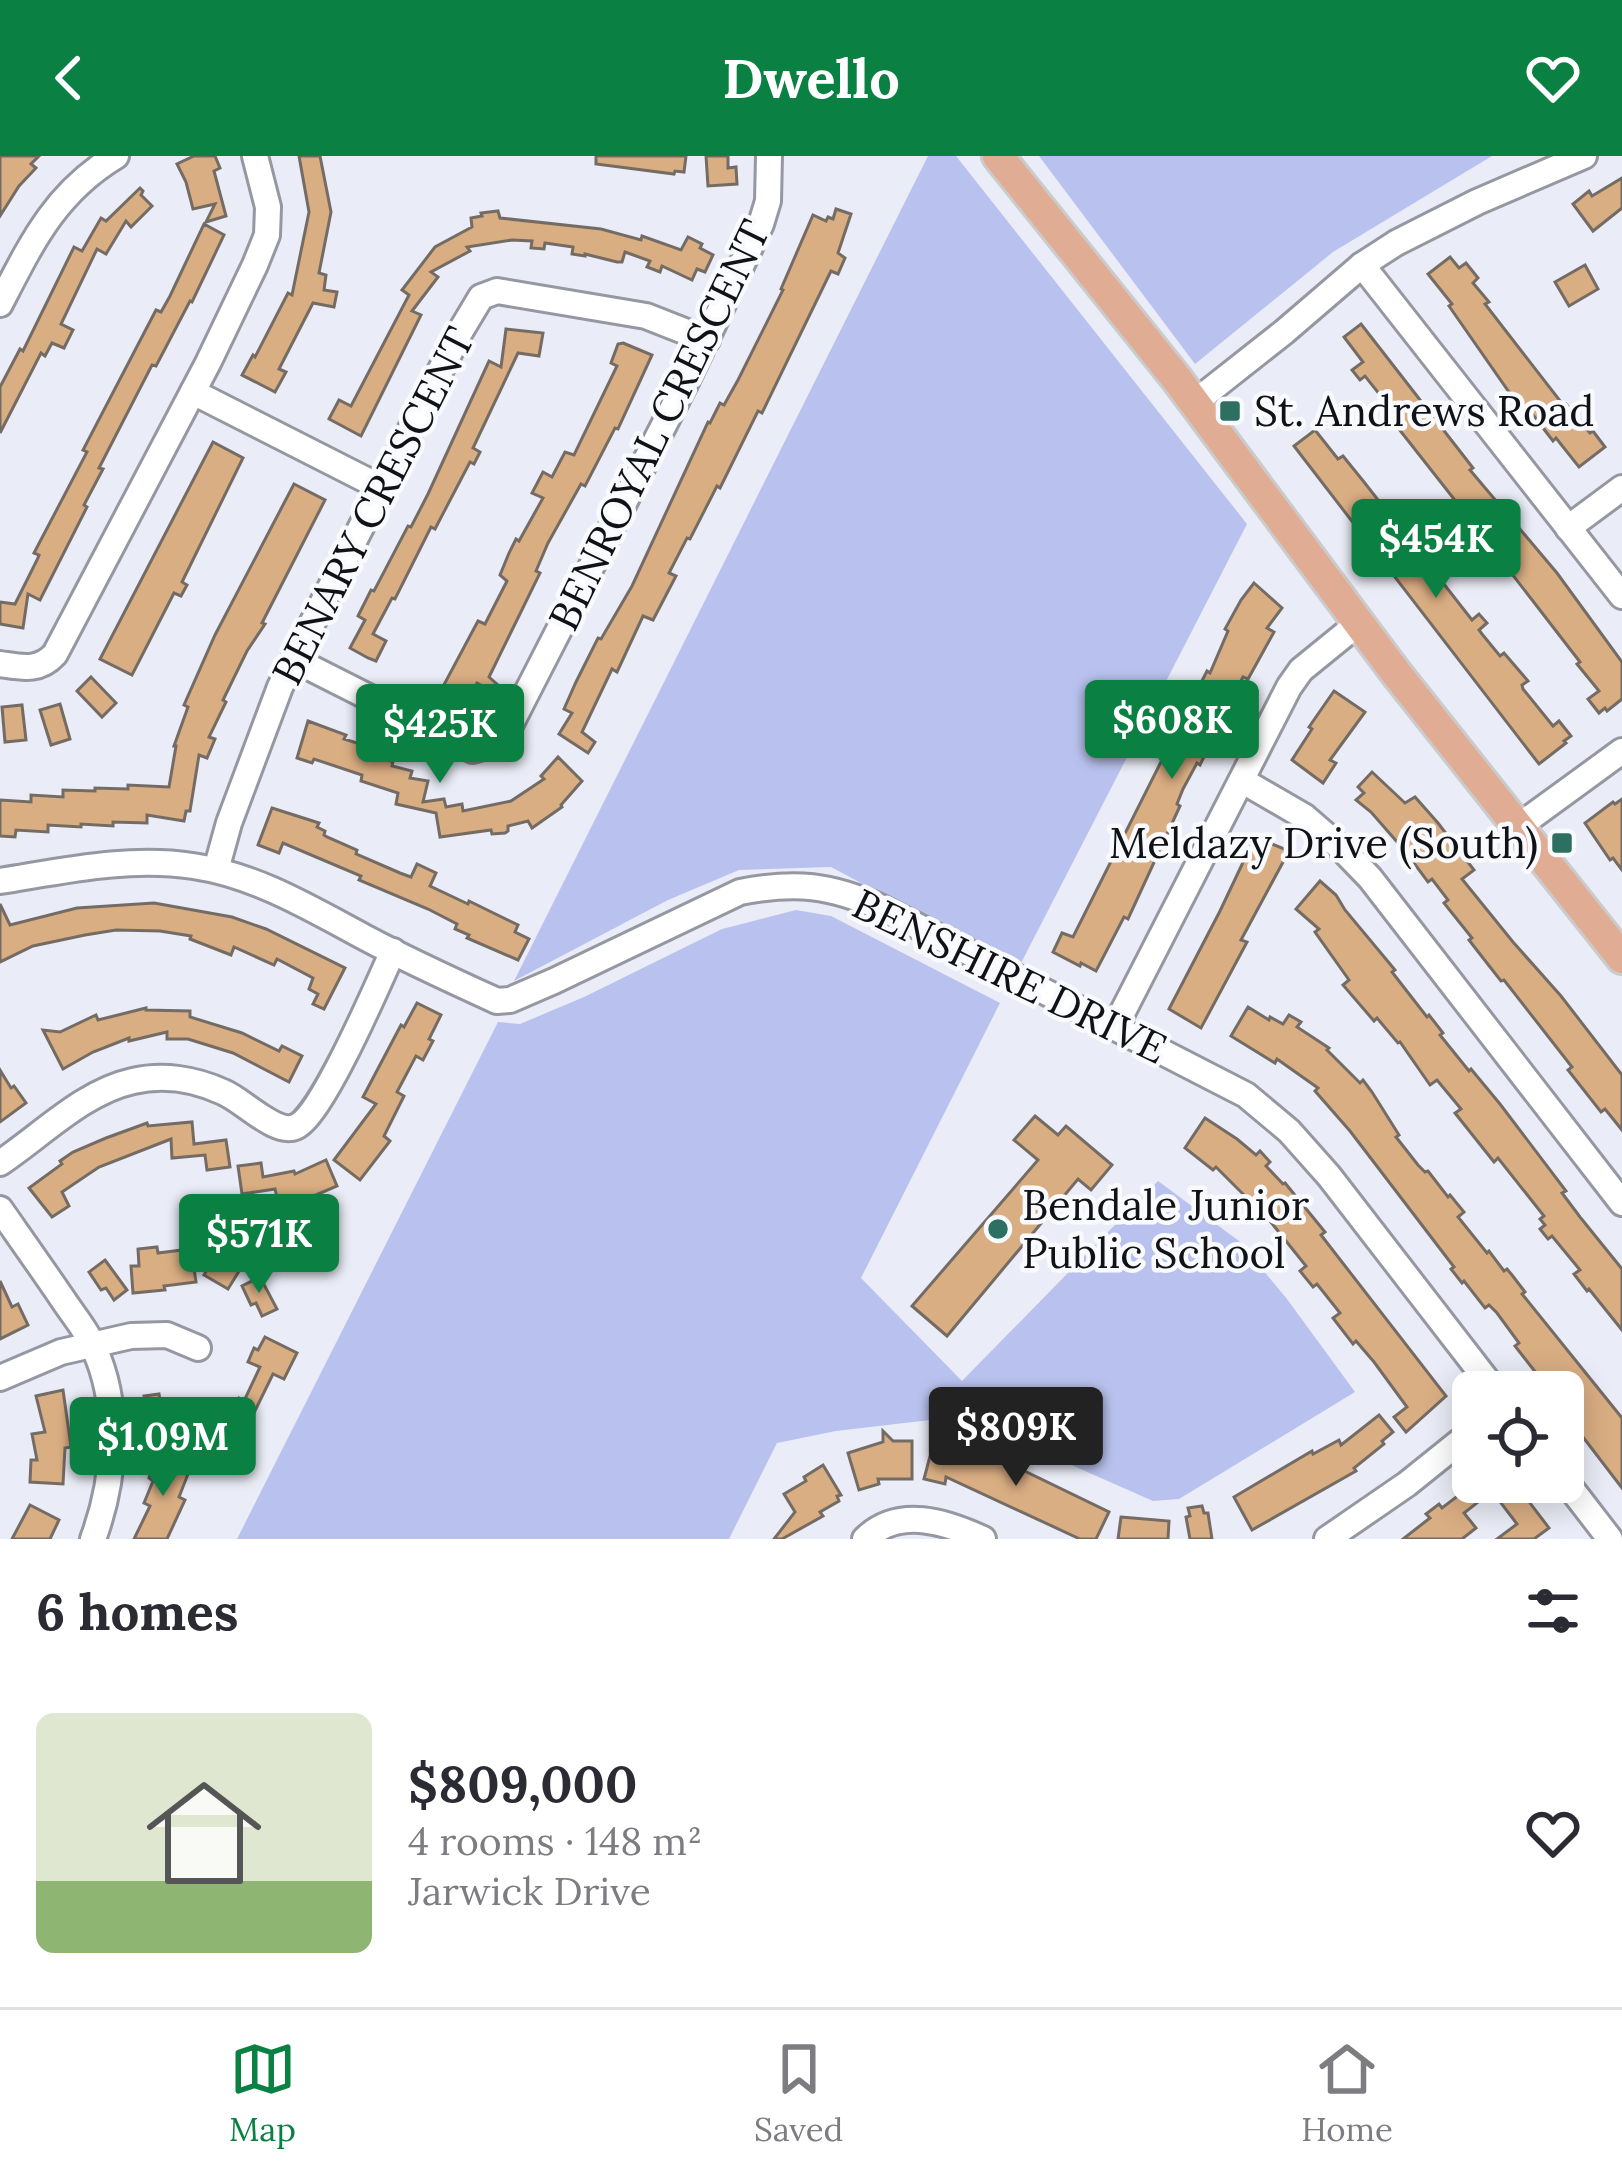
<!DOCTYPE html>
<html lang="en">
<head>
<meta charset="utf-8">
<style>
	:root { --surface:#fff; --page:#f2f2f3; --text:#2b2b33; --muted:#7c7c81; --line:#e1e1e2; --accent:#0b8043 }
	body { margin:0; font-family:Lora,serif; background:var(--page); color:var(--text); height:100vh; display:flex; flex-direction:column; font-size:45px; white-space:nowrap }
	* { box-sizing:border-box; margin:0 }
	p { font-size:39px; color:var(--muted) }
	.icon { flex:none; width:66px; height:66px; fill:none; stroke:currentColor; stroke-width:2; stroke-linecap:round; stroke-linejoin:round }
	.map { position:relative; height:1383px; overflow:hidden }
	.details { display:flex; flex-direction:column; background:var(--surface); flex:1 }
	.details>* { flex:none }
	.controls { position:absolute; left:1452px; top:1215px; display:grid; gap:24px }
	.controls a { display:grid; place-items:center; width:132px; height:132px; border-radius:18px; background:var(--surface); box-shadow:0 6px 30px #0003; font-size:60px }
	.price { position:absolute; translate:-50% -102px; padding:0 27px; border-radius:12px; background:var(--accent); color:#fff; font-size:39px; line-height:78px; filter:drop-shadow(0 3px 6px #0008) }
	.price::after { content:''; position:absolute; left:50%; top:72px; width:36px; height:27px; margin-left:-18px; background:inherit; clip-path:polygon(0 0,100% 0,50% 100%) }
	.price.current { background:#222; color:#fff }
	ul { padding:0; list-style:none }
	li { display:flex; align-items:center; gap:36px; height:300px; padding:0 36px }
	li span { display:grid; place-items:center; flex:none; width:336px; height:240px; border-radius:18px; color:#555 }
	li>.icon { margin-inline-start:auto }
	span .icon { width:144px; height:144px; fill:#fffc; stroke-width:1 }
	li b { font-size:51px }
	h2 { display:flex; justify-content:space-between; align-items:center; height:144px; padding:0 36px; font-size:51px }
	header { display:flex; justify-content:space-between; align-items:center; height:156px; padding:0 36px; background:var(--accent); color:#fff; font-size:54px; font-weight:800 }
	.tabs { display:flex; justify-content:space-around; align-items:center; height:168px; border-top:3px solid var(--line); background:var(--surface); font-size:33px; color:var(--muted) }
	.tabs a { display:grid; justify-items:center; gap:6px }
	.tabs .current { color:var(--accent) }
	.map>svg:first-child { display:block }
</style>
</head>
<body>
<header><svg class="icon" aria-label="back" viewBox="0 0 24 24"><path d="M15 5l-7 7 7 7"/></svg>Dwello<svg class="icon" aria-label="heart" viewBox="0 0 24 24"><path d="M12 20l-8-8c-3-5 5-10 8-4 3-6 11-1 8 4z"/></svg></header>
<div class="map">
<svg width="1622" height="1383" viewBox="0 0 1622 1383">
	<rect width="100%" height="100%" fill="#eaecf7"/>
	<!-- green -->
	<g fill="#b9c2ee">
		<polygon points="928,0 956,0 1247,368 1019,811 831,711 739,714 668,744 514,825"/>
		<polygon points="1039,0 1492,0 1333,96 1195,208"/>
		<polygon points="796,754 831,760 1000,847 861,1122 962,1225 1158,1025 1239,1085 1287,1143 1355,1236 1179,1343 1153,1345 992,1274 947,1262 836,1275 777,1287 729,1383 237,1383 498,866 520,868 584,841 722,773"/>
	</g>
	<!-- building -->
	<g fill="#daae83" stroke="#746c64" stroke-width="3">
		<polygon points="0,0 39,0 31,8 36,12 19,30 0,60"/>
		<polygon points="194,0 215,0 220,12 214,15 226,60 206,66 215,48 193,53 186,26 177,8"/>
		<polygon points="299,0 320,0 331,56 319,117 326,119 324,134 337,136 334,151 313,147 279,213 286,216 275,236 242,219 253,199 255,201 288,137 292,139 309,56"/>
		<polygon points="596,0 686,0 684,16 675,15 674,18 596,8"/>
		<polygon points="706,0 728,0 728,12 736,11 737,28 708,30"/>
		<polygon points="1622,22 1622,52 1593,75 1573,48 1589,35 1592,40"/>
		<polygon points="140,32 143,35 141,39 152,50 131,71 126,65 106,98 97,93 61,168 73,174 64,192 52,187 45,200 41,197 0,277 0,231 20,193 23,195 74,91 82,95 101,62 106,65"/>
		<polygon points="836,53 851,58 838,97 845,102 838,118 831,115 762,257 758,255 720,332 717,330 690,383 687,382 669,417 676,420 653,464 643,460 617,516 612,513 582,576 595,586 588,597 559,578 572,557 564,553 576,526 598,482 601,483 632,430 708,266 710,267 720,247 724,249 738,224 783,134 781,133 813,59 826,65 828,61 833,63"/>
		<polygon points="498,55 500,62 601,73 641,84 642,80 681,94 688,81 702,88 700,92 713,99 705,116 697,113 692,124 662,110 660,116 647,111 650,105 625,96 622,106 617,106 585,98 585,100 572,98 573,91 545,87 544,93 531,92 532,85 512,84 467,91 470,95 431,116 438,121 412,155 421,159 361,280 329,263 339,244 351,250 409,139 402,134 435,91 472,71 471,62 482,60 481,57"/>
		<polygon points="204,68 224,79 192,146 190,145 156,210 152,209 99,312 103,313 84,349 87,351 40,444 28,438 23,472 0,468 0,446 15,448 38,402 39,399 34,397 87,296 83,294 156,154 161,156 170,140"/>
		<polygon points="1450,101 1459,112 1466,107 1478,122 1473,127 1489,146 1485,148 1564,250 1566,248 1590,277 1593,275 1605,291 1579,311 1556,282 1553,285 1530,255 1527,258 1509,236 1449,150 1452,148 1428,118"/>
		<polygon points="1585,109 1598,133 1569,150 1555,126"/>
		<polygon points="1361,168 1473,312 1470,314 1557,417 1622,506 1622,543 1607,555 1605,552 1599,557 1588,543 1599,535 1577,508 1580,506 1488,387 1485,390 1451,345 1454,343 1391,263 1396,259 1365,220 1360,224 1352,214 1363,206 1344,181"/>
		<polygon points="506,173 543,177 539,200 518,197 473,292 480,296 474,308 470,306 435,373 431,371 395,443 392,442 373,478 386,485 376,505 368,502 350,492 365,464 358,460 371,434 374,435 408,370 411,371 428,338 489,205 501,211"/>
		<polygon points="623,187 652,199 618,273 615,272 585,330 581,328 548,387 536,415 540,417 489,521 508,538 505,542 477,527 465,551 439,538 478,465 485,468 507,425 500,419 509,397 516,383 519,385 543,342 532,337 543,316 552,321 565,296 574,299 617,210 611,207 618,188"/>
		<polygon points="1315,274 1338,303 1343,300 1364,326 1472,464 1479,458 1487,467 1479,474 1482,478 1500,500 1504,497 1528,525 1522,529 1523,533 1553,570 1559,565 1571,580 1564,585 1566,587 1539,608 1294,290"/>
		<polygon points="213,286 243,302 182,426 187,429 181,440 174,437 132,519 100,503"/>
		<polygon points="294,328 325,344 262,467 265,468 247,495 223,544 226,546 209,581 215,583 207,602 199,599 190,655 186,655 184,665 147,659 147,667 113,666 113,670 81,668 81,671 48,669 48,676 16,674 15,681 0,680 0,644 31,646 31,639 63,641 63,634 95,635 95,632 128,633 128,629 169,631 176,590 174,590 188,551 184,549 215,479"/>
		<polygon points="1254,427 1282,452 1267,472 1274,476 1248,523 1243,521 1200,609 1197,607 1183,633 1177,648 1180,650 1128,763 1124,761 1096,815 1081,807 1080,810 1053,796 1062,777 1073,781 1177,574 1207,515 1210,517 1228,475 1225,473 1241,444"/>
		<polygon points="91,521 116,547 102,561 77,535"/>
		<polygon points="1334,535 1365,556 1330,604 1336,607 1323,627 1292,604 1312,573 1309,571"/>
		<polygon points="60,548 70,583 51,589 40,554"/>
		<polygon points="22,549 26,584 5,586 2,551"/>
		<polygon points="308,565 346,579 344,583 380,594 378,600 393,606 392,610 412,615 410,622 428,625 423,646 444,643 446,651 462,648 463,655 511,645 544,623 541,620 558,601 582,625 561,649 562,651 532,672 528,665 508,670 508,675 505,677 492,678 491,674 440,681 436,657 396,648 398,637 361,625 362,619 314,603 312,607 297,602"/>
		<polygon points="1372,616 1405,647 1415,641 1438,667 1474,714 1462,723 1513,786 1561,840 1622,919 1622,974 1605,953 1601,956 1568,914 1572,911 1504,824 1501,825 1483,802 1469,784 1472,782 1444,747 1448,744 1432,723 1428,726 1405,695 1371,656 1356,644 1364,637 1358,631"/>
		<polygon points="1622,643 1622,714 1613,702 1610,704 1585,667 1613,646 1615,648"/>
		<polygon points="272,652 319,667 317,671 325,675 324,679 327,681 357,694 356,698 400,717 411,721 417,708 436,717 430,730 468,748 469,745 518,769 515,776 529,783 518,804 467,782 469,779 455,773 457,768 428,753 359,724 361,720 283,687 279,697 258,689"/>
		<polygon points="1255,681 1289,695 1241,784 1247,786 1201,872 1169,853 1220,755"/>
		<polygon points="1320,725 1336,739 1345,754 1395,814 1392,816 1427,861 1429,859 1443,877 1440,879 1469,915 1471,913 1500,948 1566,1035 1562,1037 1580,1061 1622,1113 1622,1174 1589,1133 1587,1135 1574,1118 1580,1114 1552,1080 1548,1083 1540,1073 1545,1069 1540,1063 1544,1060 1498,1002 1494,1006 1455,957 1461,953 1437,924 1430,929 1400,886 1398,887 1377,862 1374,865 1343,829 1349,824 1315,776 1319,773 1296,753"/>
		<polygon points="154,747 232,761 266,773 345,812 324,853 313,848 318,838 309,833 313,822 277,803 274,809 234,791 231,799 190,783 191,780 160,775 116,774 85,779 33,790 0,806 0,748 10,769 77,752"/>
		<polygon points="417,847 441,859 429,883 433,885 423,904 416,900 397,936 404,940 384,980 390,985 360,1024 334,1004 376,948 363,941 401,869 404,871"/>
		<polygon points="1248,851 1269,864 1270,861 1283,868 1289,859 1301,866 1297,871 1329,892 1327,894 1360,927 1363,924 1372,936 1399,979 1396,981 1418,1009 1425,1016 1428,1015 1448,1041 1450,1039 1464,1056 1458,1061 1487,1097 1489,1095 1504,1115 1507,1113 1512,1119 1525,1136 1522,1138 1622,1262 1622,1332 1563,1255 1563,1236 1551,1236 1515,1190 1519,1187 1497,1157 1489,1149 1485,1152 1464,1125 1462,1127 1451,1113 1454,1111 1350,975 1315,935 1318,932 1277,903 1275,907 1231,880"/>
		<polygon points="146,852 146,854 190,855 190,861 242,877 279,895 282,890 302,900 289,926 233,897 188,883 167,883 167,876 129,885 129,882 93,896 63,913 43,874 60,876 96,859 98,864"/>
		<polygon points="0,914 11,932 14,930 26,947 0,966"/>
		<polygon points="1035,960 1058,979 1066,970 1112,1009 1091,1034 1078,1023 947,1180 912,1150 1038,1004 1014,984"/>
		<polygon points="1205,962 1237,983 1256,999 1260,995 1270,1006 1266,1010 1283,1028 1285,1027 1325,1076 1321,1079 1446,1240 1406,1276 1394,1261 1407,1251 1374,1206 1356,1185 1353,1188 1333,1162 1340,1157 1317,1128 1313,1131 1300,1115 1306,1110 1254,1045 1252,1047 1216,1011 1213,1014 1185,992"/>
		<polygon points="192,966 194,988 226,984 230,1011 207,1014 205,999 172,1002 171,983 99,1011 62,1036 69,1050 52,1061 29,1032 62,1008 60,1005 73,996 106,982 147,967 148,970"/>
		<polygon points="326,1004 337,1030 316,1039 278,1046 275,1033 242,1038 238,1010 261,1007 263,1021 294,1015 295,1018"/>
		<polygon points="157,1091 158,1097 182,1094 183,1100 192,1099 196,1126 164,1130 165,1134 133,1137 131,1110 139,1110 138,1093"/>
		<polygon points="228,1093 240,1100 238,1104 244,1107 228,1133 204,1119 215,1100 221,1104"/>
		<polygon points="105,1104 127,1134 114,1144 106,1132 101,1134 89,1116"/>
		<polygon points="260,1121 277,1153 262,1160 256,1147 251,1149 242,1130"/>
		<polygon points="0,1125 12,1151 18,1148 28,1169 0,1183"/>
		<polygon points="265,1181 297,1197 284,1223 273,1218 247,1271 228,1262 239,1242 244,1245 260,1211 248,1206 254,1192 258,1194"/>
		<polygon points="63,1234 71,1291 65,1292 63,1328 30,1326 31,1304 37,1304 32,1278 45,1276 36,1240"/>
		<polygon points="159,1238 162,1257 216,1250 219,1268 183,1275 182,1272 145,1278 141,1256 146,1256 144,1240"/>
		<polygon points="1379,1259 1393,1276 1382,1285 1384,1288 1354,1312 1356,1315 1252,1374 1234,1341 1312,1295 1313,1298 1339,1284 1341,1289"/>
		<polygon points="883,1275 893,1285 912,1285 912,1323 878,1323 879,1328 859,1334 848,1297 883,1286"/>
		<polygon points="934,1285 967,1293 969,1288 1109,1356 1096,1383 1080,1383 946,1321 945,1328 924,1323"/>
		<polygon points="158,1296 178,1305 177,1313 188,1318 179,1341 185,1344 167,1383 134,1383 150,1350 144,1347 153,1325 149,1322"/>
		<polygon points="823,1309 841,1339 837,1340 839,1345 820,1356 823,1360 782,1383 774,1383 795,1356 784,1338 806,1325 804,1321"/>
		<polygon points="1476,1326 1514,1326 1549,1372 1534,1383 1497,1383 1517,1368 1492,1335 1464,1357 1476,1372 1462,1383 1403,1383 1430,1362 1426,1358 1439,1348 1442,1352"/>
		<polygon points="30,1349 59,1364 50,1383 12,1383"/>
		<polygon points="1202,1350 1204,1357 1208,1357 1212,1383 1190,1383 1186,1361 1190,1360 1188,1352"/>
		<polygon points="1121,1361 1169,1365 1168,1383 1118,1383"/>
	</g>
	<g fill="none" stroke-linecap="round" stroke-linejoin="round">
		<!-- minor casing -->
		<g stroke="#9597a1" stroke-width="30">
			<g id="minor">
				<polyline points="1362,109 1622,440"/>
				<path d="M 0,148 C 32,86 55,37 116,0"/>
				<polyline points="193,236 380,331"/>
				<polyline points="1194,247 1284,176 1362,109 1396,87 1477,46 1584,0"/>
				<polyline points="1568,372 1622,332"/>
				<polyline points="295,504 473,594 502,585 685,228 761,68 768,45 769,0"/>
				<path d="M 0,508 C 21,511 39,516 55,498 L 208,207 L 255,109 L 267,79 L 268,51 L 255,0"/>
				<polyline points="1243,625 1305,661 1343,694 1370,722 1622,1047"/>
				<polyline points="1519,670 1622,595"/>
				<polyline points="216,714 229,667 280,531 460,176 481,141 497,135 646,160 707,184"/>
				<path d="M 0,725 C 63,715 129,700 193,710 C 255,719 310,752 364,781 C 407,804 453,825 497,845 L 510,844 L 554,825 L 740,736 C 796,725 830,729 882,752 L 1246,939 L 1289,975 L 1329,1020 L 1496,1236"/>
				<polyline points="1115,871 1289,531 1301,514 1360,466"/>
				<path d="M 0,1007 C 42,979 83,936 133,925 C 163,918 195,923 223,936 C 243,944 275,979 295,971 C 321,962 379,826 393,795"/>
				<path d="M 0,1053 C 21,1083 43,1114 64,1145 C 74,1160 87,1175 94,1192 C 121,1251 115,1324 93,1383"/>
				<polyline points="0,1222 61,1196 131,1180 167,1179 198,1192"/>
				<polyline points="1563,1322 1610,1383"/>
				<path d="M 865,1383 C 899,1350 946,1366 983,1383"/>
				<polyline points="1327,1383 1407,1328 1473,1275"/>
			</g>
		</g>
		<!-- major casing -->
		<g stroke="#cbcbcc" stroke-width="36">
			<polyline id="major" points="998,0 1176,222 1396,517 1622,802"/>
		</g>
		<!-- minor -->
		<use href="#minor" stroke="#fff" stroke-width="24"/>
		<!-- major -->
		<use href="#major" stroke="#e0ad94" stroke-width="30"/>
	</g>
	<!-- markers -->
	<g fill="#2d7061" stroke="#f9fafe" stroke-width="4.5">
		<rect x="1218" y="243" width="24" height="24" rx="6"/>
		<rect x="1550" y="675" width="24" height="24" rx="6"/>
		<circle cx="998" cy="1073" r="12"/>
	</g>
	<g text-anchor="middle" dominant-baseline="central" stroke-width="9" stroke-linejoin="round" paint-order="stroke">
		<!-- poi labels -->
		<g font-size="42" fill="#111216" stroke="#f9fafe" text-anchor="start">
			<text x="1254" y="255">St. Andrews Road</text>
			<text x="1538" y="687" text-anchor="end">Meldazy Drive (South)</text>
			<text x="1022" y="1049">Bendale Junior<tspan x="1022" dy="48">Public School</tspan></text>
		</g>
		<!-- street labels -->
		<g font-size="42" fill="#111216" stroke="#f9fafe">
			<text transform="translate(659 269) rotate(-64)">BENROYAL CRESCENT</text>
			<text transform="translate(373 350) rotate(-63)">BENARY CRESCENT</text>
			<text transform="translate(1010 820) rotate(26)">BENSHIRE DRIVE</text>
		</g>
	</g>
</svg>
<div class="controls">
<a><svg class="icon" aria-label="locate" viewBox="0 0 24 24"><circle cx="12" cy="12" r="6"/><path d="M12 2v4M12 18v4M2 12h4M18 12h4"/></svg></a>
</div>
<b class="price" style="left:1436px;top:445px">$454K</b>
<b class="price" style="left:1172px;top:626px">$608K</b>
<b class="price" style="left:440px;top:630px">$425K</b>
<b class="price" style="left:259px;top:1140px">$571K</b>
<b class="price current" style="left:1016px;top:1333px">$809K</b>
<b class="price" style="left:163px;top:1343px">$1.09M</b>
</div>
<section class="details">
<h2>6 homes<svg class="icon" aria-label="filters" viewBox="0 0 24 24"><path d="M4 7h16M4 17h16"/><circle cx="9" cy="7" r="2"/><circle cx="15" cy="17" r="2"/></svg></h2>
<ul>
<li><span style="background:linear-gradient(#dfe7d0 70%,#8fb573 0)"><svg class="icon" aria-label="home" viewBox="0 0 24 24"><path d="M3 11l9-7 9 7M6 9v11h12V9"/></svg></span><div><b>$809,000</b><p>4 rooms · 148 m²</p><p>Jarwick Drive</p></div><svg class="icon" aria-label="heart" viewBox="0 0 24 24"><path d="M12 20l-8-8c-3-5 5-10 8-4 3-6 11-1 8 4z"/></svg></li>
</ul>
</section>
<nav class="tabs">
<a class="current"><svg class="icon" aria-label="map" viewBox="0 0 24 24"><path d="M3 6l6-2 6 2 6-2v14l-6 2-6-2-6 2zM9 4v14M15 6v14"/></svg>Map</a>
<a><svg class="icon" aria-label="saved" viewBox="0 0 24 24"><path d="M7 4h10v16l-5-4-5 4z"/></svg>Saved</a>
<a><svg class="icon" aria-label="home" viewBox="0 0 24 24"><path d="M3 11l9-7 9 7M6 9v11h12V9"/></svg>Home</a>
</nav>
</body>
</html>
